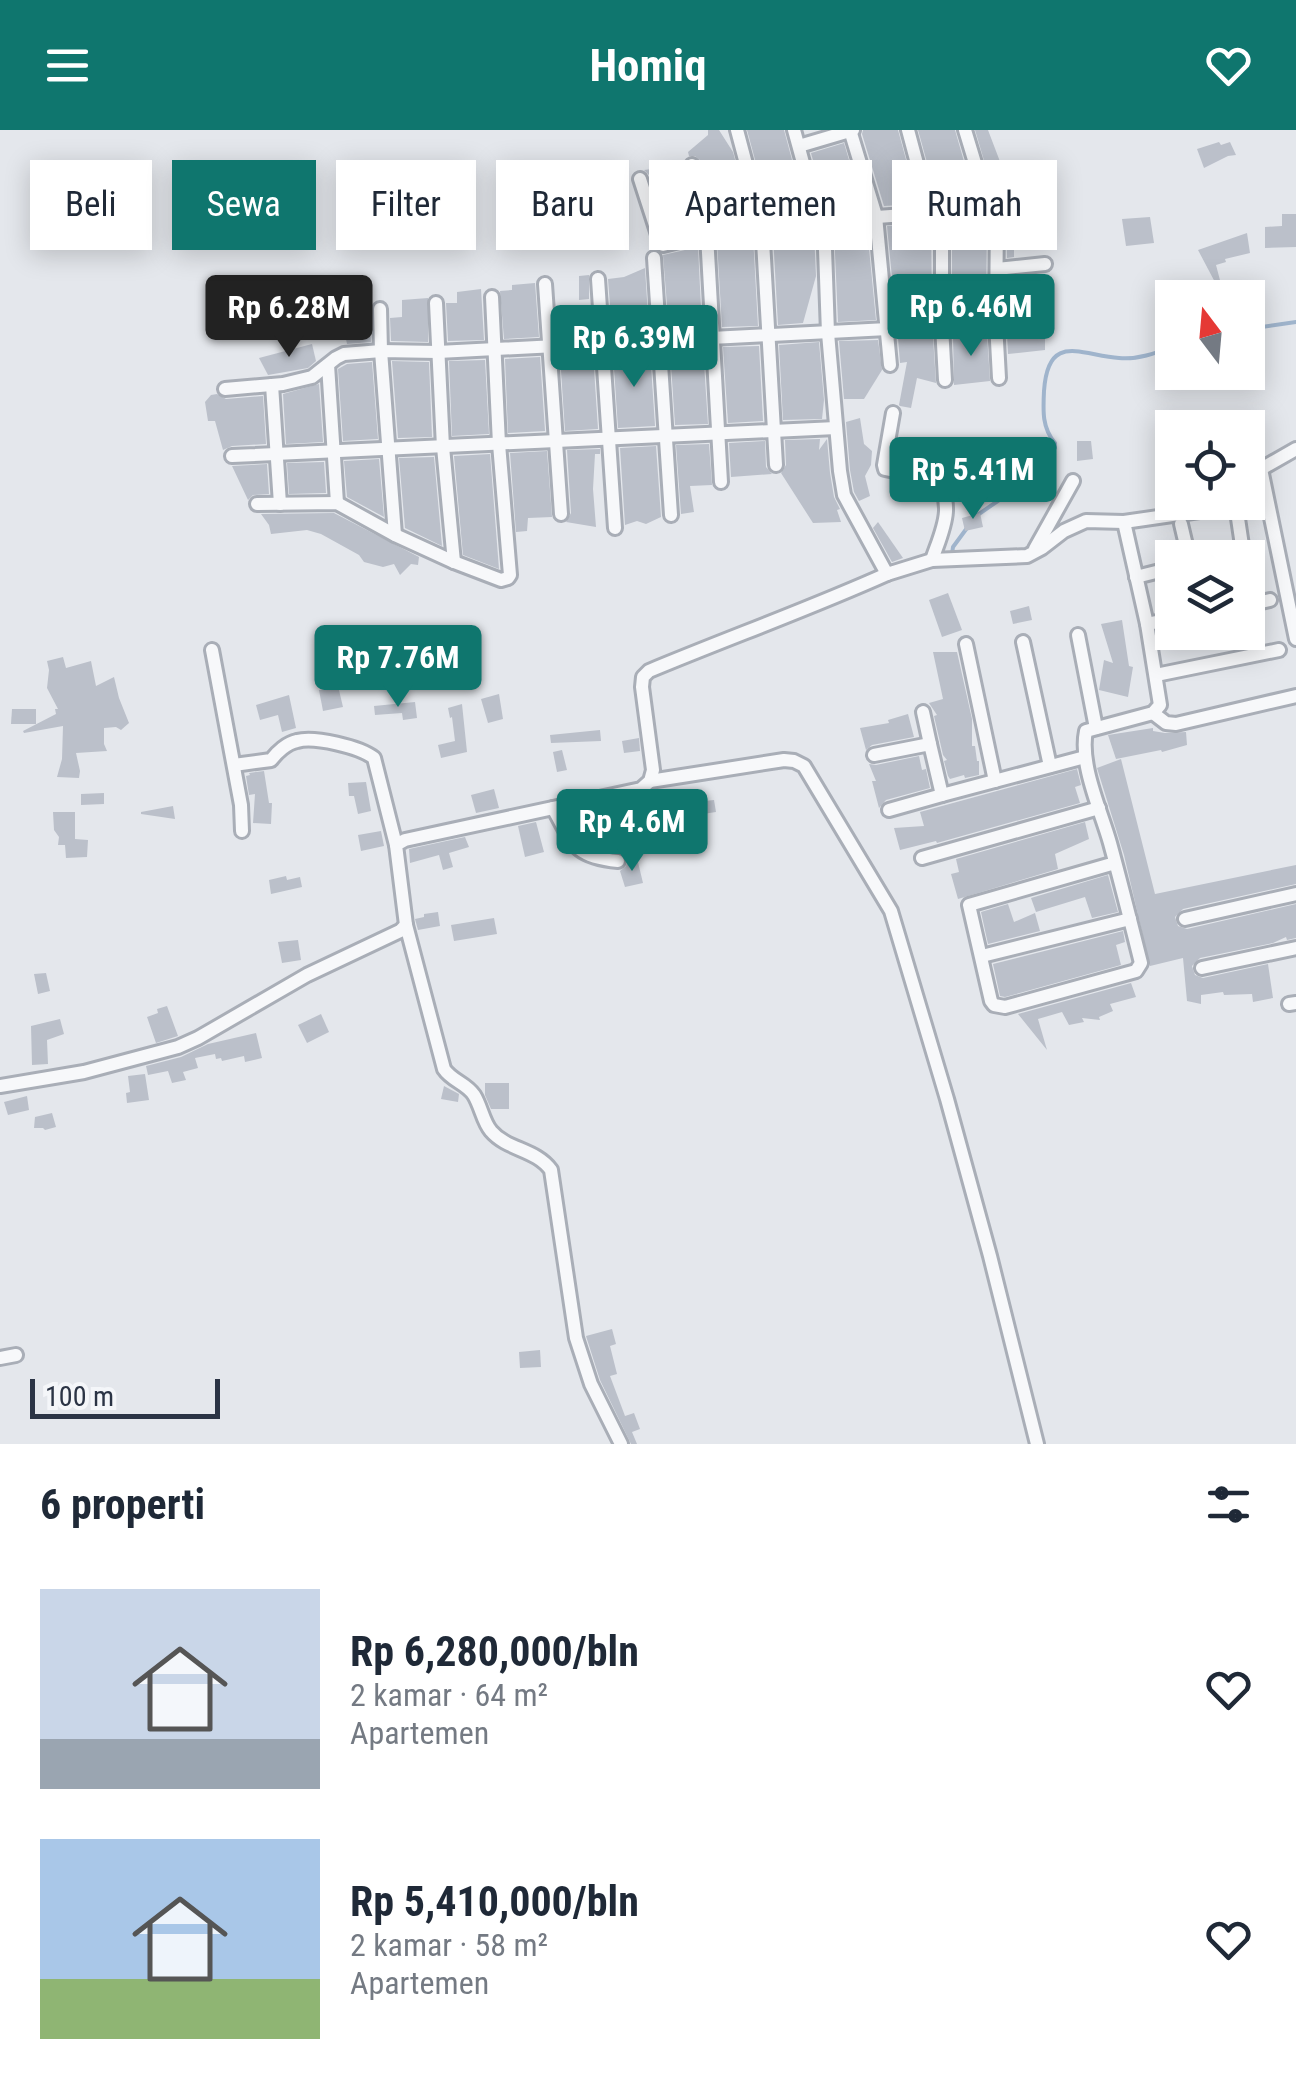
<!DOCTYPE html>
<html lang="id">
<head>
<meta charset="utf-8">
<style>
	:root { --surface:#fff; --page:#f6f6f7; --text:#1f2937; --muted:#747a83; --accent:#0f766e }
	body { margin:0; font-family:"Roboto Condensed",sans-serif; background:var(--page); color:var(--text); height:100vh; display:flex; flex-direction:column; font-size:38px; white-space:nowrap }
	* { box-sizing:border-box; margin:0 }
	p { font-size:32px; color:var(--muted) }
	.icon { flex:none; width:55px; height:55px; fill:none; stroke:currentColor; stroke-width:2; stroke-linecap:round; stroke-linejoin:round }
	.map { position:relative; height:1314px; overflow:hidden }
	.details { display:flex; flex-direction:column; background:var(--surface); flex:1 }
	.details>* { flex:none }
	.hud { position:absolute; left:30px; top:30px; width:1238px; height:90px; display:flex; gap:20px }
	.needle { width:65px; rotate:344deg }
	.controls { position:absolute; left:1155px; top:150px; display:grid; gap:20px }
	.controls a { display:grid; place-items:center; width:110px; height:110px; border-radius:0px; background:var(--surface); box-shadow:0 5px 25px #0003; font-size:50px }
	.scale { position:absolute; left:30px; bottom:25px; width:190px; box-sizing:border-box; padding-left:10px; border:5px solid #2b3445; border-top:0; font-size:28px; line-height:35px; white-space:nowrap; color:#2b3445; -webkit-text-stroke:8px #f4f6f9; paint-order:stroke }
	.price { position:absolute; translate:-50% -85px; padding:0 22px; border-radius:10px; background:var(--accent); color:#fff; font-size:32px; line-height:65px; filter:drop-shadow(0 2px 5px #0008) }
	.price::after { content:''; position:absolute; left:50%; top:60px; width:30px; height:22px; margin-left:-15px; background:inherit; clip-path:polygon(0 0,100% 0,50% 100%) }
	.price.on { background:#222; color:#fff }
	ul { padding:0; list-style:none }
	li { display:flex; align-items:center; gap:30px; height:250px; padding:0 40px }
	li span { display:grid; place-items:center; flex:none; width:280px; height:200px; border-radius:0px; color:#555 }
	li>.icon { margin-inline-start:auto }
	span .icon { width:120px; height:120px; fill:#fffc; stroke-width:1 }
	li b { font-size:42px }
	h2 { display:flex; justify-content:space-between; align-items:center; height:120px; padding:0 40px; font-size:42px }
	.pill { padding:0 35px; border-radius:0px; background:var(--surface); box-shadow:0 5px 25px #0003; font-size:35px; line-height:90px }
	.pill.on { background:var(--accent); color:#fff }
	header { display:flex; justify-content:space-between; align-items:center; height:130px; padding:0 40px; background:var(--accent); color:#fff; font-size:45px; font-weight:700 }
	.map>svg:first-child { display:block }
</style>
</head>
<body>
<header><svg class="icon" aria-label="menu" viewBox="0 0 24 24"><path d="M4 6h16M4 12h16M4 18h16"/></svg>Homiq<svg class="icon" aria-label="heart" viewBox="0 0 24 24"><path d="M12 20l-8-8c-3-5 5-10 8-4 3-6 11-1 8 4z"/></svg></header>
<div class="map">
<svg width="1296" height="1314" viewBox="0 0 1296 1314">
	<rect width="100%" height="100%" fill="#e4e7ec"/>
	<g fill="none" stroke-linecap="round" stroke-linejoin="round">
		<!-- stream -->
		<g stroke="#9fb4cc" stroke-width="4">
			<polyline points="1248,199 1296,192"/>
			<path d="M 976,386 L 1008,364 L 1021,335 L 1055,318 L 1055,313 C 1042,298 1043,281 1044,261 C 1048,202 1080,225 1119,228 C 1137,230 1156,223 1172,217"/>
			<polyline points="952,424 953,417 967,398"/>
		</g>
	</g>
	<!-- building -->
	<g fill="#bbc0ca">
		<polygon points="708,0 719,0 733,22 750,86 721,90 701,31 695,26 689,26 688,22 708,5"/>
		<polygon points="747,0 784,0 806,82 770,85"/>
		<polygon points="863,0 898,0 918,74 884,76 862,4"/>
		<polygon points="918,0 955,0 975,70 938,72"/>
		<polygon points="975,0 988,0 1007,50 1000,55 1009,80 1019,78 1022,96 1014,96 1014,127 1007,128 1006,83 1001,74 996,71"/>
		<polygon points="1219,12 1221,15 1230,12 1236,25 1228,26 1204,38 1197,19"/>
		<polygon points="844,13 863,78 827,81 811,23"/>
		<polygon points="682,35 701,95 668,103 650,46 644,40"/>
		<polygon points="1282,84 1296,84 1296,117 1265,118 1265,97 1282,96"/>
		<polygon points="1150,87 1154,113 1126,116 1122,89"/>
		<polygon points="987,90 986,184 952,186 952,96 958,96 958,91"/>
		<polygon points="931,93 932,187 896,189 887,96"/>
		<polygon points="867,98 876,190 838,192 834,100"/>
		<polygon points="814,102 816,146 803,193 778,195 773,105"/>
		<polygon points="1247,103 1250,123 1225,129 1226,132 1216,135 1221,154 1217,156 1198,120"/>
		<polygon points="753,106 758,196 722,197 717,112"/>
		<polygon points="698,117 702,198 669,200 663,125"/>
		<polygon points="645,138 649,201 612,203 608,149 624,147"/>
		<polygon points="1043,144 1044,181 1006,183 1006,148"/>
		<polygon points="589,145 589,169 579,170 579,146"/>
		<polygon points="535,153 539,207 504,209 500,161 512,160 512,155"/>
		<polygon points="481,159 484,210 448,211 446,173 457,173 457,162"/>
		<polygon points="428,168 428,212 391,211 390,188 402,187 402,170"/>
		<polygon points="591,189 592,204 559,206 558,195"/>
		<polygon points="370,197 371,212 347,214 345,204"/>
		<polygon points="1045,200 1045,220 1008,224 1007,203"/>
		<polygon points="987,204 990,251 954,255 953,206"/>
		<polygon points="933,207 936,253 917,248 911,278 900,276 899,275 907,232 900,233 898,208"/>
		<polygon points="878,210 882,240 864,269 844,269 839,211"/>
		<polygon points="819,212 824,270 822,289 783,290 779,215"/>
		<polygon points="312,214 316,231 308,238 268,245 259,228"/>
		<polygon points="759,216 763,291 728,293 723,217"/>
		<polygon points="703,218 708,294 675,295 670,220"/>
		<polygon points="650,221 655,296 618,298 613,223"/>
		<polygon points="593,224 598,299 565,301 560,226"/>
		<polygon points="540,227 545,301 508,303 505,229"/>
		<polygon points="485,230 489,304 452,306 449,231"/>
		<polygon points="392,231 429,232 432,307 398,308"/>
		<polygon points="372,232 378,309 343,311 338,239 347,234"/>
		<polygon points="319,254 323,312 286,314 283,264"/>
		<polygon points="217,264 226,269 263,266 266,314 232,316 223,320 215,291 208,291 205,272 211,265"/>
		<polygon points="860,288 864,314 872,321 871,335 865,346 870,366 859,371 854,362 850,340 846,292"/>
		<polygon points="820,309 819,320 827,309 830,343 834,367 840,379 837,380 841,392 813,393 781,343 786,335 785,310"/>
		<polygon points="765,311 766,337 772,344 731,347 729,313"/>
		<polygon points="1077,311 1091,311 1093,329 1077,331"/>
		<polygon points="709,314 712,355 690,356 694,382 681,384 676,315"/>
		<polygon points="656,316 661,387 646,394 637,391 625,395 620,318"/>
		<polygon points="600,319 600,324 595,324 593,359 596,397 566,392 571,383 567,320"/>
		<polygon points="547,321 552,387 528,388 527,401 516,402 510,323"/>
		<polygon points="490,324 499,439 463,425 454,326"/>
		<polygon points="434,327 442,416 405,398 399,328"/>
		<polygon points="379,329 384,387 347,367 344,331"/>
		<polygon points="324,332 326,363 289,364 287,333"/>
		<polygon points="267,334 269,364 253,365 248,370 232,336"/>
		<polygon points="334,383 419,427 418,435 411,434 400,445 394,434 383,437 364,432 359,425 321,404 307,400 271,404 269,395 261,384"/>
		<polygon points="980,383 983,397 965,401 962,388"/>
		<polygon points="878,392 903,428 892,432 873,398"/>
		<polygon points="948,463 962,500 942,507 929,470"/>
		<polygon points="1029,476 1032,490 1013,494 1010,481"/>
		<polygon points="1122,490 1129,536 1133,537 1128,567 1099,560 1104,530 1113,533 1101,494"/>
		<polygon points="933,522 957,522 972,589 972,616 975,616 977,631 979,631 979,645 965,648 964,645 950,649 948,646 944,631 947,630 943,625 934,586 937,585 929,573 943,569"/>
		<polygon points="63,527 66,538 91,531 96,556 114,547 119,568 129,593 121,600 116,597 104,598 104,614 107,621 76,623 80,641 79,648 57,647 62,629 63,596 24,603 23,601 56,584 55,579 58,579 47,558 49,540 47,531"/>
		<polygon points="338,556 343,577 323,581 319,560"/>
		<polygon points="499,564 503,589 488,593 481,569"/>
		<polygon points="289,565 296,598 282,602 278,585 260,590 256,575"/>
		<polygon points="415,572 417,588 403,590 402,583 375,585 374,576"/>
		<polygon points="462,574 467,622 441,628 438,615 455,611 452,587 450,588 448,578"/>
		<polygon points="12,579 36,579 36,594 11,594"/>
		<polygon points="908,584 914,607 872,615 866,620 860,598 889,593 888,590"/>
		<polygon points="1153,598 1153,601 1165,603 1186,602 1187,615 1162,622 1161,620 1116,629 1108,605"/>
		<polygon points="600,600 601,611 551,613 550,605"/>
		<polygon points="639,608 640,621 624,623 622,611"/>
		<polygon points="562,620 567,640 557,642 553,622"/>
		<polygon points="919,626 922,640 926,639 930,658 886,670 879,678 872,651 876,651 869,634 876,635"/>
		<polygon points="1121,629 1155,764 1296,735 1296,754 1183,779 1175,787 1178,796 1187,799 1296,774 1296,808 1287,810 1286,807 1273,813 1200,828 1192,836 1195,845 1203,848 1268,834 1273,868 1253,872 1252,864 1224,865 1223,862 1201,865 1201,874 1187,871 1183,828 1150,836 1124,725 1097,638"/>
		<polygon points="1077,639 1081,655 1075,657 1080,673 937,713 936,711 900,720 894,698 924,696 920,682"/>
		<polygon points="264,641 269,673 272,673 271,694 253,693 255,664 249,665 246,646 250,645 249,643"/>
		<polygon points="366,652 371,681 358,684 354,666 349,666 348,653"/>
		<polygon points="494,659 499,678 476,683 471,665"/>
		<polygon points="104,663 104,674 81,675 81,664"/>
		<polygon points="714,670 716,682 696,685 695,672"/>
		<polygon points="173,676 175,689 141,684 141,682"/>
		<polygon points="53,682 75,682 75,709 88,710 87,727 66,728 65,715 58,715 59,707 54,700"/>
		<polygon points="536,692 544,722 525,727 518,696"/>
		<polygon points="1085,692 1089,709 1055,724 1058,739 958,769 951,744 959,742 956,729"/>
		<polygon points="381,701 384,716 361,721 358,705"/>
		<polygon points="465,707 469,717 449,723 453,737 443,740 439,725 410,733 409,719"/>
		<polygon points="637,728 643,753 625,757 620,741 626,736 628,730"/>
		<polygon points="1108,745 1118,782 1092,788 1085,767 1036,782 1031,768"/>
		<polygon points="286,746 287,750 300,747 302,757 271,764 269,750"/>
		<polygon points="1008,774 1014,792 1035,783 1040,801 988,814 981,782"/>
		<polygon points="438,782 440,796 418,800 415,789 424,787 424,784"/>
		<polygon points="494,788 497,804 454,811 451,795"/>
		<polygon points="1123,801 1125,812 1116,815 1121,835 1005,867 1000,866 993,834"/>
		<polygon points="298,810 301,830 282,833 278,812"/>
		<polygon points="46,843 50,861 38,864 34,844"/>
		<polygon points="1131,853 1136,867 1110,874 1113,881 1099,887 1100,890 1082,888 1084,892 1069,895 1062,882 1038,889 1047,920 1018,884"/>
		<polygon points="167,876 178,906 156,913 147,887 158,883 157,879"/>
		<polygon points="321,884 329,902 307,913 298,895"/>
		<polygon points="60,889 64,904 47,910 48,934 32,935 31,896"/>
		<polygon points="256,903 262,928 245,932 244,926 222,931 221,928 216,929 215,924 195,928 198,938 183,942 186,950 172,953 168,941 148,945 146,936 181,927 208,914"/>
		<polygon points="145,944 149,970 127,973 126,963 130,962 128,946"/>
		<polygon points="485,953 509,953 509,979 491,979 485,965"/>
		<polygon points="444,956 459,964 458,972 441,969"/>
		<polygon points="27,966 29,980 8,985 4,972"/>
		<polygon points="52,983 56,997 45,1000 43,998 34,998 35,987"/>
		<polygon points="612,1199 616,1214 610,1216 617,1244 610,1246 625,1286 634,1283 640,1299 632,1302 637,1314 631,1314 600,1250 586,1206"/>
		<polygon points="540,1220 541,1237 520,1238 519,1222"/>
	</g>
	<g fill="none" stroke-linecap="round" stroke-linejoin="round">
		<!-- minor casing -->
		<g stroke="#a9aeb7" stroke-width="18">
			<g id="minor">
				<polyline points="737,0 762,94 776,335"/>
				<polyline points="794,0 819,91"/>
				<polyline points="850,0 876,86 890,235"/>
				<polyline points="908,0 930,82"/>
				<polyline points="965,0 985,66 986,75 984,79 824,91 828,203 840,341 844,365 887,444 932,430 1027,426 1042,418 1064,401 1086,391 1124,392 1179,384 1206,380 1221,372"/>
				<polyline points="799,16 853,0"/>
				<polyline points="692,35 714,102"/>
				<polyline points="640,49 661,114 663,115 736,97 824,91"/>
				<polyline points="984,79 994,81 997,87 996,193 999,248"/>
				<polyline points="942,82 942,196 945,250"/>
				<polyline points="707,105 721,352"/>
				<polyline points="654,128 671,385"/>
				<polyline points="997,139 1045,134"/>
				<polyline points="598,149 615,398"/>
				<polyline points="545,154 561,384"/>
				<polyline points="436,173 443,317 454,432"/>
				<polyline points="380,179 381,221 395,405"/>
				<polyline points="328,235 337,373"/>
				<polyline points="272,255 280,374"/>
				<polyline points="225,259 283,254 312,247 336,228 344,224 381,221 438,222 1043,191"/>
				<path d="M 893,283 L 884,335 L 885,339 L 933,349 C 958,372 941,403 932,430"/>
				<polyline points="232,326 836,298"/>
				<polyline points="1261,339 1296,509"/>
				<polyline points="1248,351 1261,339 1296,319"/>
				<polyline points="257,374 337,373 395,405 454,432 501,450 508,448 510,445 499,314 492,167"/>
				<polyline points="1236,375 1243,422"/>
				<polyline points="1181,394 1189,428"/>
				<polyline points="1035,419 1073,351"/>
				<polyline points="1220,428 1253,420"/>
				<polyline points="1136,447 1172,438"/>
				<polyline points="1248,475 1270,470"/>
				<polyline points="1147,494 1172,489"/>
				<polyline points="1078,505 1096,598"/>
				<polyline points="1023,512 1050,636"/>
				<polyline points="966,514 995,651"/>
				<polyline points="212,520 241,675 242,701"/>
				<polyline points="1156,545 1279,520"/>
				<polyline points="923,582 930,614"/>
				<polyline points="1153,583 1166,593 1176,594 1296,566"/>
				<polyline points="874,625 930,614 942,665 1085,627"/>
				<path d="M 234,635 L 271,630 C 277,622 287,613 297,611 C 314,606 360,617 374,628 L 396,715"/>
				<polyline points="650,651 784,630 794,631 804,636 891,781 947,969 990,1126 1037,1314"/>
				<path d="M 553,678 C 573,714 574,727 618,731"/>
				<polyline points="889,680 942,665"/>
				<polyline points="922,728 1099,678"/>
				<path d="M 1115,733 L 969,775 L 991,871 L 994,875 L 1005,877 L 1136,841 L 1141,833 C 1131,793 1121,753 1110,713 C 1101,681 1079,634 1086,601 L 1153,583 L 1160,575 L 1147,494 L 1124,392"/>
				<polyline points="1185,789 1296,764"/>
				<polyline points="982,826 1130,789"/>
				<polyline points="1202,838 1296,818"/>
				<polyline points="1289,874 1296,873"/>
				<polyline points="0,956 84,942 178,917 198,908 307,845 400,801 406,795"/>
				<polyline points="0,1228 16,1225"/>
				<path d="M 621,1314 L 591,1254 L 576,1208 L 551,1040 C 536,1019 507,1020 491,1001 C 483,992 481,976 474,965 C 466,953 452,951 444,939 L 406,795 L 396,715 L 405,710 L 641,659 L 650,651 L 653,640 L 642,557 L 643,547 L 649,541 C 728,508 809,479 887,444"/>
			</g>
		</g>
		<!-- minor -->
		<use href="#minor" stroke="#f7f8fa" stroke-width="12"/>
	</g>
</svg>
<div class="controls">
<a><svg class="needle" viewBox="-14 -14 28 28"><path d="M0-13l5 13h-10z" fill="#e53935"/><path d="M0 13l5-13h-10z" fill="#747a83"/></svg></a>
<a><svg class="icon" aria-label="locate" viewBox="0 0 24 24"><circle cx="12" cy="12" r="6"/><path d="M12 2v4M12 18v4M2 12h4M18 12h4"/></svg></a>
<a><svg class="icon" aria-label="layers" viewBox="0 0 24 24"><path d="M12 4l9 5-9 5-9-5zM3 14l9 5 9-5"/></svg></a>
</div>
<div class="scale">100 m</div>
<b class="price" style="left:971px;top:229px">Rp 6.46M</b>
<b class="price on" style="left:289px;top:230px">Rp 6.28M</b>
<b class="price" style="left:634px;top:260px">Rp 6.39M</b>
<b class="price" style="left:973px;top:392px">Rp 5.41M</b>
<b class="price" style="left:398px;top:580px">Rp 7.76M</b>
<b class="price" style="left:632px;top:744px">Rp 4.6M</b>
<div class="hud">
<a class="pill">Beli</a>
<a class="pill on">Sewa</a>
<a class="pill">Filter</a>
<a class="pill">Baru</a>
<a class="pill">Apartemen</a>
<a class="pill">Rumah</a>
</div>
</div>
<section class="details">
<h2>6 properti<svg class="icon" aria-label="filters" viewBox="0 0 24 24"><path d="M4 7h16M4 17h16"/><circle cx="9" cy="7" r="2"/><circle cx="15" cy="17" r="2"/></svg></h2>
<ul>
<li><span style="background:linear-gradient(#c9d6e8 75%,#9aa5b1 0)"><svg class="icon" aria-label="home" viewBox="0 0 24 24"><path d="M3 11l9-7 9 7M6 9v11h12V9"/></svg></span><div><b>Rp 6,280,000/bln</b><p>2 kamar · 64 m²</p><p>Apartemen</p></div><svg class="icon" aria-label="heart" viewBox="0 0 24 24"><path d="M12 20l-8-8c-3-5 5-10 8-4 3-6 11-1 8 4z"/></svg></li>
<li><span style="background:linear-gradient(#a9c7e8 70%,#8fb573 0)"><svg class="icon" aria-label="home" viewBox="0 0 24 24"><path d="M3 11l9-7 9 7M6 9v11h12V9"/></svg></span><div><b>Rp 5,410,000/bln</b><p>2 kamar · 58 m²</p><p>Apartemen</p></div><svg class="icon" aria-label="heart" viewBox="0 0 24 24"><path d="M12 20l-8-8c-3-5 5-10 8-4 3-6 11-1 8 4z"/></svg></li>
</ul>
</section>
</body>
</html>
